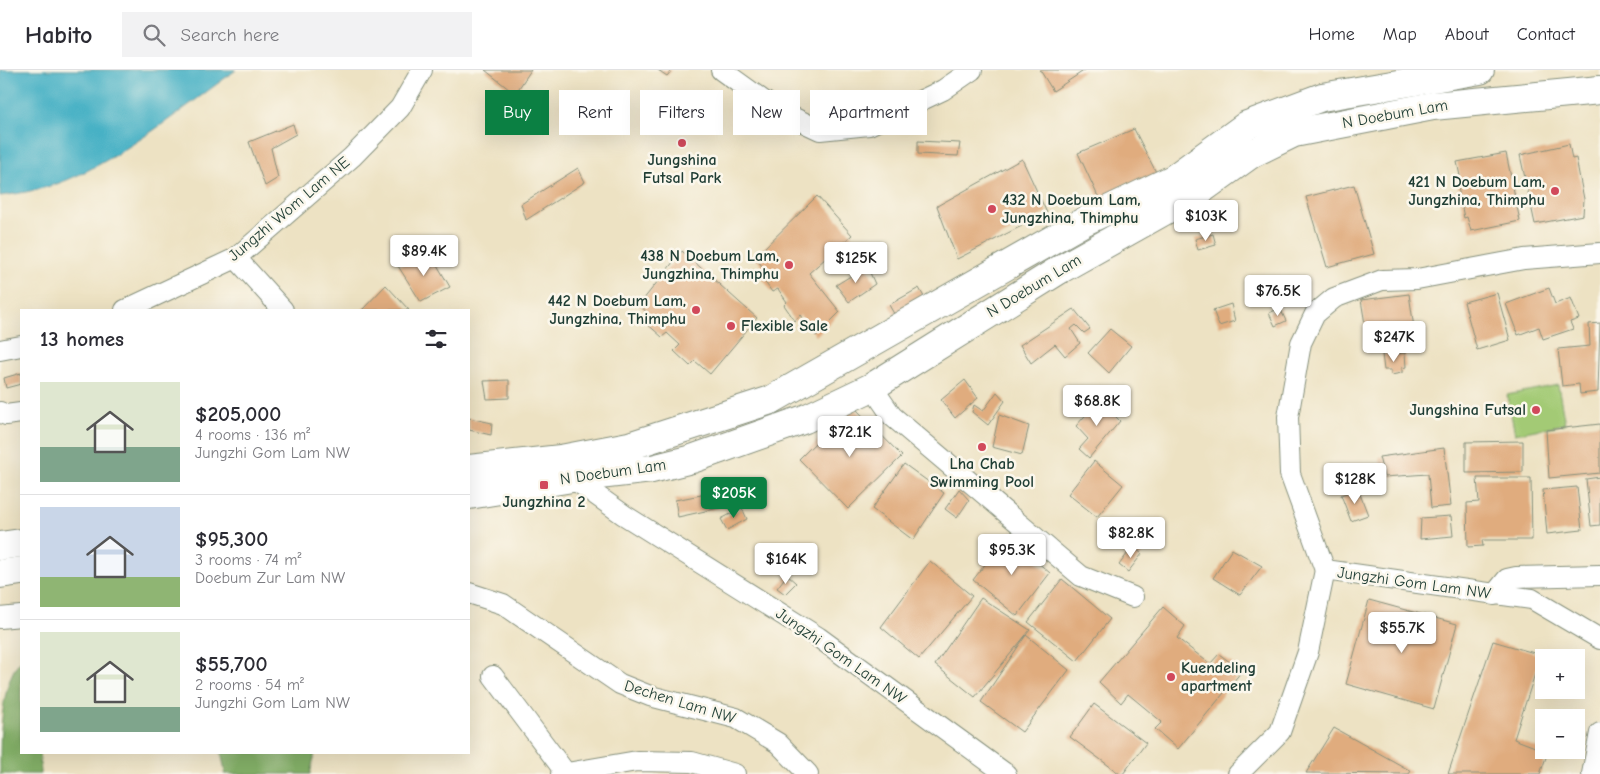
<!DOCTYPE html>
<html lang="en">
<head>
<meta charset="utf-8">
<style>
	:root { --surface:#fff; --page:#f2f2f3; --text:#2b2b33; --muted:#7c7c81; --line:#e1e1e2; --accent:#0b8043 }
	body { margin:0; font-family:"Comic Neue",sans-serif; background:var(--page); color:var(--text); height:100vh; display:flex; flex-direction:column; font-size:19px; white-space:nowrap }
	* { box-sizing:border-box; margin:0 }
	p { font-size:16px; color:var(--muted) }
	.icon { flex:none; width:28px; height:28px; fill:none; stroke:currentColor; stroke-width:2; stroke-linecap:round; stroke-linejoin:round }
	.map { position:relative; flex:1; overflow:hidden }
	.details { position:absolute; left:20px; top:239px; width:450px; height:445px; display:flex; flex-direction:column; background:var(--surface); border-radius:0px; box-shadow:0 5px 20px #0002 }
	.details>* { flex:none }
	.guide { position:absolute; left:485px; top:20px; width:475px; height:45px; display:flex; gap:10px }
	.controls { position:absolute; left:1535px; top:579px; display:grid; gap:10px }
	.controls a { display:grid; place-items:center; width:50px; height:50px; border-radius:0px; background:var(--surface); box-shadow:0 5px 20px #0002; font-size:25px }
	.price { position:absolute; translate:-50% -42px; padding:0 11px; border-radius:5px; background:#fff; color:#222; font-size:16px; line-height:32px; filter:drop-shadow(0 1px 2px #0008) }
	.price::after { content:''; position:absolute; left:50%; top:30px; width:15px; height:11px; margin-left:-8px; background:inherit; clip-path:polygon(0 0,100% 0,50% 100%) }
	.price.selected { background:var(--accent); color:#fff }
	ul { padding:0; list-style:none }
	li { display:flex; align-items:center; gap:15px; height:125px; padding:0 20px }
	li+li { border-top:1px solid var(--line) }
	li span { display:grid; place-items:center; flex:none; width:140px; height:100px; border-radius:0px; color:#555 }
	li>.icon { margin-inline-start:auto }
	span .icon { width:60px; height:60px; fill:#fffc; stroke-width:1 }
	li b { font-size:21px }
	h2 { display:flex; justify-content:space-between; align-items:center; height:60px; padding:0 20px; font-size:21px }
	.pill { padding:0 18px; border-radius:0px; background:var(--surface); box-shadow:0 5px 20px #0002; font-size:18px; line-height:45px }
	.pill.selected { background:var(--accent); color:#fff }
	header { display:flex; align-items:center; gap:30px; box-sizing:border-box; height:70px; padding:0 25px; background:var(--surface); border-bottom:1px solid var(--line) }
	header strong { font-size:24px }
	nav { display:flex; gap:28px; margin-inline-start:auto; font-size:18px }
	.search { width:350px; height:45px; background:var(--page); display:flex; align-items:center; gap:12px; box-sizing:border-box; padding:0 18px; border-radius:0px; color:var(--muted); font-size:19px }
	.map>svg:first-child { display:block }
</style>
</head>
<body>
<header>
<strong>Habito</strong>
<div class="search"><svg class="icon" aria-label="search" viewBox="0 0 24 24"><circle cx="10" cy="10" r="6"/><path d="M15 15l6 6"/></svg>Search here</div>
<nav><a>Home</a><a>Map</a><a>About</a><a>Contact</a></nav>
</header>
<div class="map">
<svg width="1600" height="704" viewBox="0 0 1600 704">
	<rect width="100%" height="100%" fill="#fbf7ec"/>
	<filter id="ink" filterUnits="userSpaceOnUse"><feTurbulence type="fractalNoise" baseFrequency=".02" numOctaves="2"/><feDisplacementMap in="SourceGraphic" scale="10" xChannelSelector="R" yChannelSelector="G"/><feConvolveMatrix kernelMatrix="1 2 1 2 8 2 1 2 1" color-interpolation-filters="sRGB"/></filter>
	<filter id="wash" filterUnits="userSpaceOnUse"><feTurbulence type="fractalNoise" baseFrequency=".0096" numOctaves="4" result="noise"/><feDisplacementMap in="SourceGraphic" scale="20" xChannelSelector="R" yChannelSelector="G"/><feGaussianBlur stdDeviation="1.12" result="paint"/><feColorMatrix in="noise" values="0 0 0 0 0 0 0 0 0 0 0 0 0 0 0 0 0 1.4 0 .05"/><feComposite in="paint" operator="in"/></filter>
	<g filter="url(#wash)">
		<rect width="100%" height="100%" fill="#ede2c3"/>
		<!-- green -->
		<polygon fill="#a3ca74" stroke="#618454" points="1558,315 1565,354 1515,364 1507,325"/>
		<!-- forest -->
		<g fill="#82ae66" stroke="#50764d">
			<path d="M 21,590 L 21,682 L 40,683 L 40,704 L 0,704 C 0,671 0,612 21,590 Z"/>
			<polygon points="221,683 221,682 315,683 310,704 224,704 225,700"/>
		</g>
		<!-- water -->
		<path fill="#47b1c5" stroke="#33777c" d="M 0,0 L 236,0 C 187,36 123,87 67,110 C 46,119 23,123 0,126 Z"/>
		<g id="blocks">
			<!-- building -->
			<g fill="#e0ac7e">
				<polygon points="485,0 531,0 515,24"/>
				<polygon points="658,0 672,0 667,6"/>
				<polygon points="1040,0 1085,0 1053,21"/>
				<polygon points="293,54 296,64 271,78 278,108 265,116 249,72"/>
				<polygon points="1134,59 1160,110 1101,133 1078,83"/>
				<polygon points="918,71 960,73 958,86 918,84"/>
				<polygon points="1569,74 1572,89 1576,88 1579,104 1584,129 1583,145 1535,154 1520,85"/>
				<polygon points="1506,83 1520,151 1471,161 1467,147 1464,148 1456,107 1460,106 1457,92"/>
				<polygon points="1022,89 1047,143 957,189 937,136"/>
				<polygon points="578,98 585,112 526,150 521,134"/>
				<polygon points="1354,115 1374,184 1327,197 1306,127"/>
				<polygon points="817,126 852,165 809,203 840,242 816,266 800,245 795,251 784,235 787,232 778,219 772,222 762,208 768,204 755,187"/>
				<polygon points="1213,164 1216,175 1198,180 1195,169"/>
				<polygon points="682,181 757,248 710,304 695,291 690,296 674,281 680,275 667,263 662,267 645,252 649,244 639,235"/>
				<polygon points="430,183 450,217 421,232 398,196"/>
				<polygon points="867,196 875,214 849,232 836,215"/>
				<polygon points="386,215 409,240 362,240"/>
				<polygon points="919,218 928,234 897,249 889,235"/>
				<polygon points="1549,218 1555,234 1571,228 1579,249 1570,252 1573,259 1543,269 1539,257 1518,265 1506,234"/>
				<polygon points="1497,223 1510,270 1477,280 1464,232"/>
				<polygon points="1409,224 1417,278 1387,282 1388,269 1368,272 1361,230"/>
				<polygon points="1231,234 1235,251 1219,256 1213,240"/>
				<polygon points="1280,238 1286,251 1275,256 1269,243"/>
				<polygon points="1074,239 1090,259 1084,263 1076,255 1071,259 1080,273 1065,286 1055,274 1031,293 1020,275"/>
				<polygon points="1600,253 1598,322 1580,324 1579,314 1562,316 1558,279 1590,276 1589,254"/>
				<polygon points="1110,259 1131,276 1109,303 1088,283"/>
				<polygon points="1405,283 1406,297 1402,298 1402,303 1391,305 1391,300 1384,300 1382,284"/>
				<polygon points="21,303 21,314 6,318 4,308"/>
				<polygon points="509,310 509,328 487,329 484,311"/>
				<polygon points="965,310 978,328 955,348 941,330"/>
				<polygon points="997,322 1005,331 988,355 972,342 974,335 983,341"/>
				<polygon points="1099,330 1120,351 1089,388 1079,379 1088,369 1076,356"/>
				<polygon points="853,336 902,386 848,439 799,389"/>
				<polygon points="999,345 1029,356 1022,385 992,377"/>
				<polygon points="469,348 492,353 491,365 469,360"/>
				<polygon points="1600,354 1600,403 1549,408 1546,360"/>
				<polygon points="1523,371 1523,402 1466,403 1466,372"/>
				<polygon points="1444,378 1451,436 1431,438 1428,404 1384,407 1379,387"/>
				<polygon points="1094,391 1123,415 1097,447 1068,424"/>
				<polygon points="904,394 944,423 913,470 872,439"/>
				<polygon points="1600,407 1600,455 1591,456 1586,409"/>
				<polygon points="1477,408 1531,408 1532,470 1482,470 1483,476 1468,477 1467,433 1479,432"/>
				<polygon points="758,414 760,429 678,447 675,430"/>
				<polygon points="1577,417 1582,460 1547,464 1543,420"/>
				<polygon points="959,419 969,430 957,448 945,439"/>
				<polygon points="1358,419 1368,445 1351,451 1341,425"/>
				<polygon points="742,438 747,449 727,460 721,449"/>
				<polygon points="1451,446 1453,466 1420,469 1421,448"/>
				<polygon points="1007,466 1050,503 1017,546 973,510"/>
				<polygon points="1133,476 1142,484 1128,502 1119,495"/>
				<polygon points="1232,479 1262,496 1240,525 1213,508"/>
				<polygon points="930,491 972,526 919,589 881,557"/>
				<polygon points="787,505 796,513 785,524 777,518"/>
				<polygon points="1062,509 1110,549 1077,591 1028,552"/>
				<polygon points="981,528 1030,560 975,627 935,595"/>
				<polygon points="1369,530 1457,554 1434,639 1346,614"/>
				<polygon points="1163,537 1185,556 1177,568 1210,594 1219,584 1242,601 1178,679 1155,659 1162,652 1128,624 1121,633 1099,612"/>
				<polygon points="1026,565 1069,600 1022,662 981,632"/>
				<polygon points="1493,571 1541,585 1514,669 1548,682 1540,704 1448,704"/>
				<polygon points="1094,634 1146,673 1123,704 1120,704 1070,667"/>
				<polygon points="1334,658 1411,701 1409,704 1306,703"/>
			</g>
		</g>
	</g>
	<g filter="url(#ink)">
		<use href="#blocks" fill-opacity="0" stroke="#86907c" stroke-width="1"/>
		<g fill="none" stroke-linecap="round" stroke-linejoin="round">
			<!-- minor casing -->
			<g stroke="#86907c" stroke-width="22">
				<g id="minor">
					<polyline points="721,0 775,39 820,60 869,55 943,20 972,0"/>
					<polyline points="236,188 283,240"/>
					<polyline points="125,240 236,188 352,87 400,38 422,0"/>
					<polyline points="0,280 21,276"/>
					<polyline points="872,317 892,346 1081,506 1133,527"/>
					<polyline points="0,342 6,345 21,343"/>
					<polyline points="572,408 624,445 818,567 1006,704"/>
					<polyline points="1325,500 1290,404 1288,347 1301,273 1315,244 1334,228 1382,210 1417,209 1524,189 1600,183"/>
					<polyline points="1325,500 1532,529 1600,569"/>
					<polyline points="469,523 503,534 620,614 650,626 736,648 778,673 808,704"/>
					<polyline points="1494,525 1507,509 1516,507 1600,505"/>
					<polyline points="0,548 21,546"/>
					<polyline points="493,606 565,702"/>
					<polyline points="561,704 637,691 692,692 735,704"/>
					<polyline points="1238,704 1280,662 1308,582 1325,500"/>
					<polyline points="1592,704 1600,663"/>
				</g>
			</g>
			<!-- secondary casing -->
			<g stroke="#86907c" stroke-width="30">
				<g id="secondary">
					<polyline points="469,399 561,389 629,376 771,330 1085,151 1173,109 1247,55 1322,27 1480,0"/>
					<polyline points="469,425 572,408 652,399 692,389 805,349 872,317 1059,200 1198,122 1251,84 1294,63 1433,36 1600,20"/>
					<polyline points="0,476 21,473"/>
					<polyline points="0,504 21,501"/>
				</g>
			</g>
			<!-- minor -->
			<use href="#minor" stroke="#fff" stroke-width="20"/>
			<!-- secondary -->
			<use href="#secondary" stroke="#fff" stroke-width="28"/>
		</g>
	</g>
	<!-- markers -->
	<g fill="#d1495b" stroke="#fbf7ec" stroke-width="2">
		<circle cx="682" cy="73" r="5"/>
		<circle cx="1555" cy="121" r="5"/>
		<circle cx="992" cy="139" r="5"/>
		<circle cx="789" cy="195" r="5"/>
		<circle cx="696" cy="240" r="5"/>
		<circle cx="731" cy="256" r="5"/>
		<circle cx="1536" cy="340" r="5"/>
		<circle cx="982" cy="377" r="5"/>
		<rect x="539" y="410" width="10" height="10" rx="2.5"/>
		<circle cx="1171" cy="607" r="5"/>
	</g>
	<g text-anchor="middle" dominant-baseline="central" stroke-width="5" stroke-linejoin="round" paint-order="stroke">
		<!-- street labels -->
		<g font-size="16" fill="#1f3d34" stroke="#fbf7ec">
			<text transform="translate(1395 44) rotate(-10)">N Doebum Lam</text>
			<text transform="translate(289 139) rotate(-40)">Jungzhi Wom Lam NE</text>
			<text transform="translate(1034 216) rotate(-31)">N Doebum Lam</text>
			<text transform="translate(613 402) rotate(-8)">N Doebum Lam</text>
			<text transform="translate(1414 513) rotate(8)">Jungzhi Gom Lam NW</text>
			<text transform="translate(841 586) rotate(35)">Jungzhi Gom Lam NW</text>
			<text transform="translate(680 632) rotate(17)">Dechen Lam NW</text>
		</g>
		<!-- poi labels -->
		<g font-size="16" font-weight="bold" fill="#1f3d34" stroke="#fbf7ec" text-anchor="end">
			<text x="682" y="90" text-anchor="middle">Jungshina<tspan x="682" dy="18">Futsal Park</tspan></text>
			<text x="1545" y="112">421 N Doebum Lam,<tspan x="1545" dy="18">Jungzhina, Thimphu</tspan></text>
			<text x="1002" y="130" text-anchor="start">432 N Doebum Lam,<tspan x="1002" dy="18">Jungzhina, Thimphu</tspan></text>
			<text x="779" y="186">438 N Doebum Lam,<tspan x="779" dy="18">Jungzhina, Thimphu</tspan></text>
			<text x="686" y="231">442 N Doebum Lam,<tspan x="686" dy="18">Jungzhina, Thimphu</tspan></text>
			<text x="741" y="256" text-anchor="start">Flexible Sale</text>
			<text x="1526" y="340">Jungshina Futsal</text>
			<text x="982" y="394" text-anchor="middle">Lha Chab<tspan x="982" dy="18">Swimming Pool</tspan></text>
			<text x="544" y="432" text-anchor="middle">Jungzhina 2</text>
			<text x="1181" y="598" text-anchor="start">Kuendeling<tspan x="1181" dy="18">apartment</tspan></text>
		</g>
	</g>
</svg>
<div class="controls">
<a>+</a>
<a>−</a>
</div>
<b class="price" style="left:1206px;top:172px">$103K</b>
<b class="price" style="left:424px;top:207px">$89.4K</b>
<b class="price" style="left:856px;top:214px">$125K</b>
<b class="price" style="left:1278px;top:247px">$76.5K</b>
<b class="price" style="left:1394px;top:293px">$247K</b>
<b class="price" style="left:1097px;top:357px">$68.8K</b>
<b class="price" style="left:850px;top:388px">$72.1K</b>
<b class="price" style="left:1355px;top:435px">$128K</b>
<b class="price selected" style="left:734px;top:449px">$205K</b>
<b class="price" style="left:1131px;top:489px">$82.8K</b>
<b class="price" style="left:1012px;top:506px">$95.3K</b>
<b class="price" style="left:786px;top:515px">$164K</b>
<b class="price" style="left:1402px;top:584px">$55.7K</b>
<div class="guide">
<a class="pill selected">Buy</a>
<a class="pill">Rent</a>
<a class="pill">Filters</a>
<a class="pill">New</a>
<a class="pill">Apartment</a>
</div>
<section class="details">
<h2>13 homes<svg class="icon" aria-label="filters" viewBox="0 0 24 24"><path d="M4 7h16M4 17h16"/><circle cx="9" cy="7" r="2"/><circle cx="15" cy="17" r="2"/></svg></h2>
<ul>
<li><span style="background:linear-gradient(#dfe7d0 65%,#7fa58c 0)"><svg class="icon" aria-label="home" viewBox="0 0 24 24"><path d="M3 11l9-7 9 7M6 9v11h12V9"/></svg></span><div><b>$205,000</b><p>4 rooms · 136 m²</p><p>Jungzhi Gom Lam NW</p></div></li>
<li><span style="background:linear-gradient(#c9d6e8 70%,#8fb573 0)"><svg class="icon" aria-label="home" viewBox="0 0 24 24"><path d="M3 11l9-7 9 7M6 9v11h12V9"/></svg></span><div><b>$95,300</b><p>3 rooms · 74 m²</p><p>Doebum Zur Lam NW</p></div></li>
<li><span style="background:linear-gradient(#dfe7d0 75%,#7fa58c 0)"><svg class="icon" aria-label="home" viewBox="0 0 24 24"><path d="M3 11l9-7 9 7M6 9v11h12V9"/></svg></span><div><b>$55,700</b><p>2 rooms · 54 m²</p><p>Jungzhi Gom Lam NW</p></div></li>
</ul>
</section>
</div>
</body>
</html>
